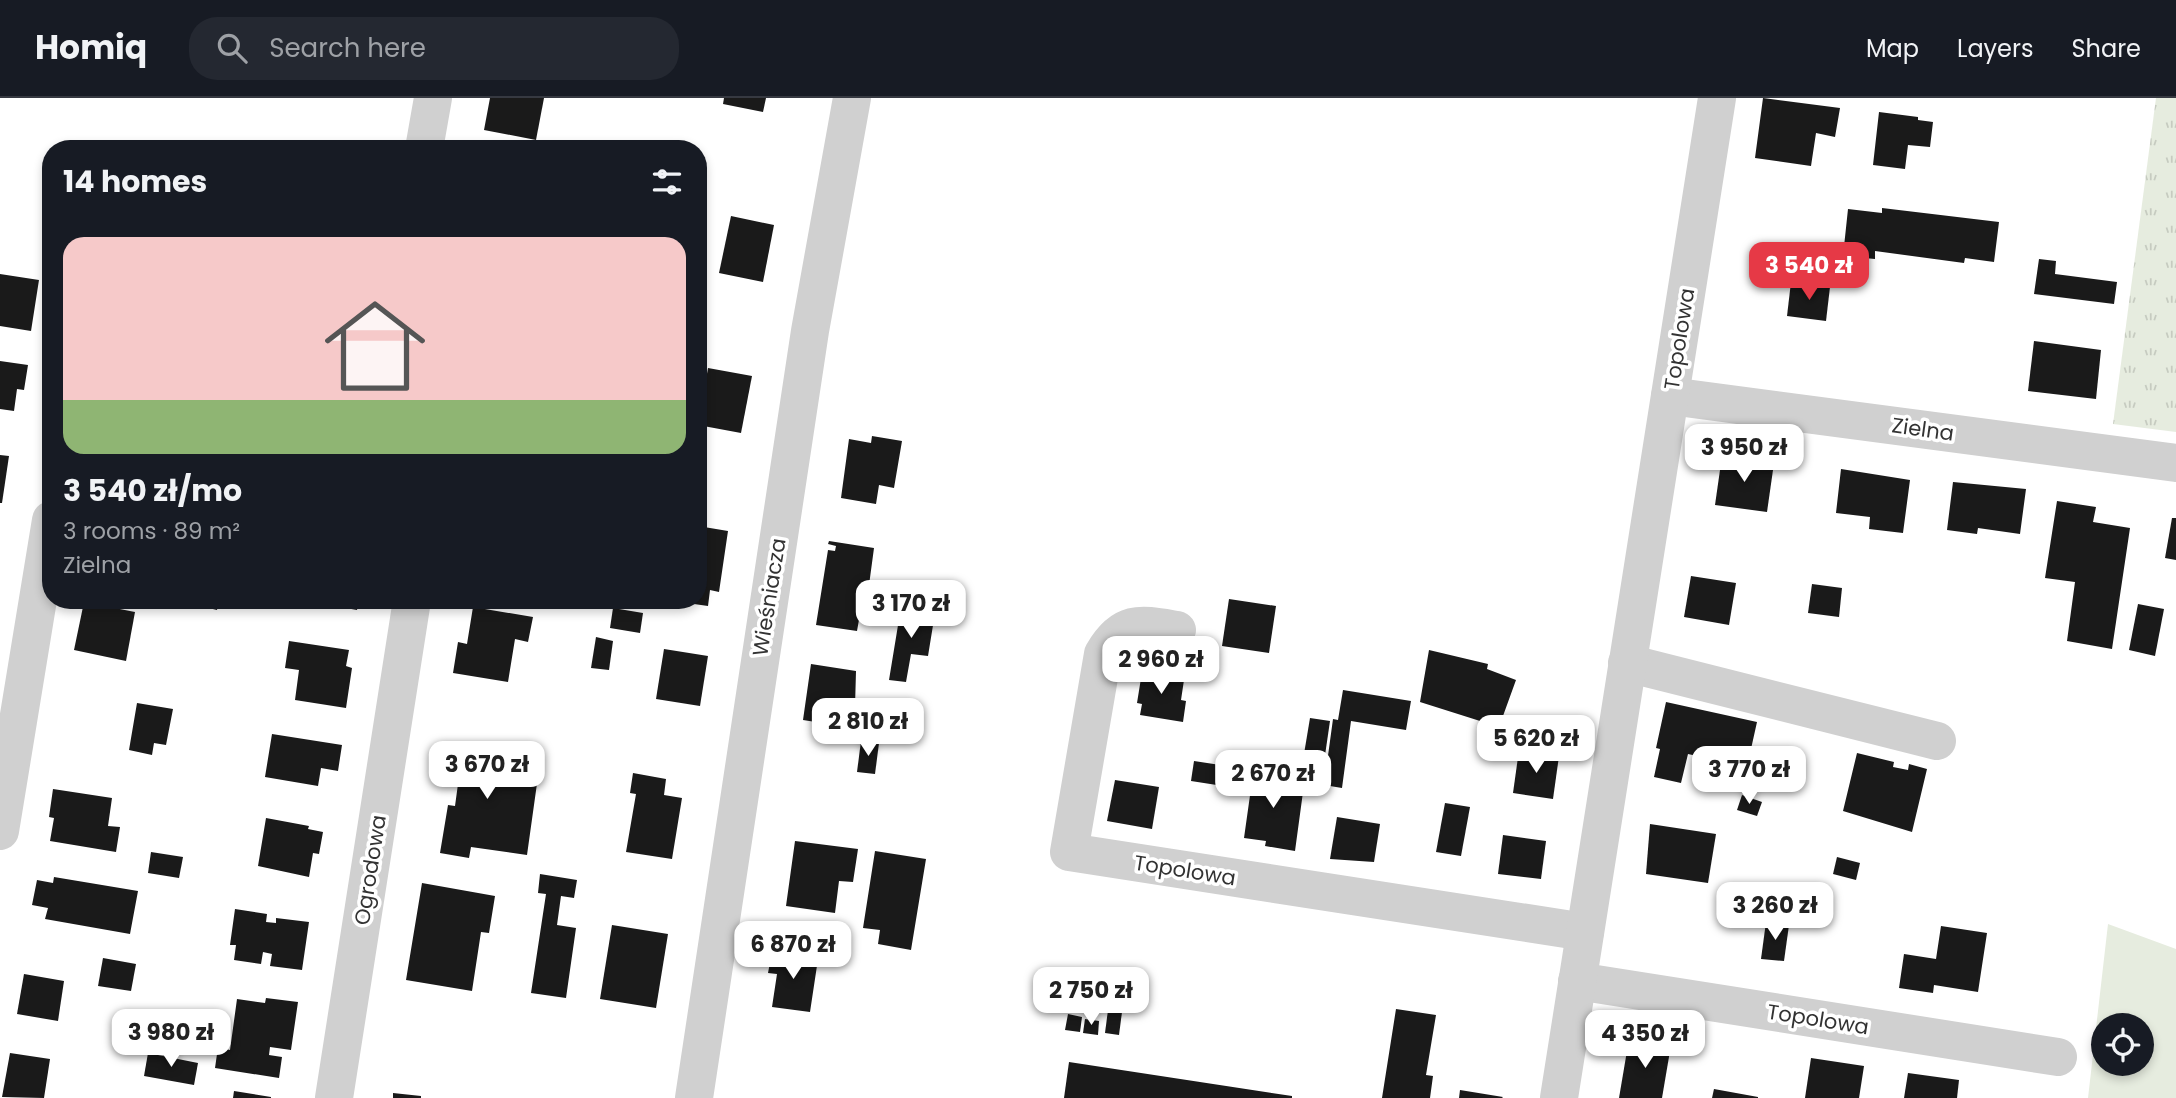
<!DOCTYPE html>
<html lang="en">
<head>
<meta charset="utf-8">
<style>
	:root { --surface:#171b24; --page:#242831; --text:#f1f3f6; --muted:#9ea1a6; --line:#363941; --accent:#e63946 }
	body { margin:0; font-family:Poppins,sans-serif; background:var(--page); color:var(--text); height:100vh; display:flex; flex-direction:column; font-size:26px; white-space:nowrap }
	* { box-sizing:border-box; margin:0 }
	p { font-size:23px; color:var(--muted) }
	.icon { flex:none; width:38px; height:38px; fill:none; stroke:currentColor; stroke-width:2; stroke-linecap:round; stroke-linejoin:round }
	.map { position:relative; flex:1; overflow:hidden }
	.sheet { position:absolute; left:42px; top:42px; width:665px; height:469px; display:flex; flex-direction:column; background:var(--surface); border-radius:28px; box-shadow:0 4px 10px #0003 }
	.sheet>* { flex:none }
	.fabs { position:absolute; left:2091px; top:915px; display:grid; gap:14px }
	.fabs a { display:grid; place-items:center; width:63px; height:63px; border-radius:50%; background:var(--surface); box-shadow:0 4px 10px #0003; font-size:35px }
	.price { position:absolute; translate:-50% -60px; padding:0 16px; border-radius:14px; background:#fff; color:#222; font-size:23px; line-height:46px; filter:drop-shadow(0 2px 4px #0008) }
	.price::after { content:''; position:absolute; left:50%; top:42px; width:21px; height:16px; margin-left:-10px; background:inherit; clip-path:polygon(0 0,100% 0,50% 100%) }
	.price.active { background:var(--accent); color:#fff }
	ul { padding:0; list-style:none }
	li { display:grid; align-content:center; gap:14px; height:371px; padding:0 21px }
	li span { display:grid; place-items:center; height:217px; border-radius:21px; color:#555 }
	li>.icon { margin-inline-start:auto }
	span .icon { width:126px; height:126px; fill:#fffc; stroke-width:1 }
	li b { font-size:30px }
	h2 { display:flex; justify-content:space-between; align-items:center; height:84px; padding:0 21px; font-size:30px }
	header { display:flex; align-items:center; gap:42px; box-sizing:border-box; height:98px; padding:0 35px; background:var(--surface); border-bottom:2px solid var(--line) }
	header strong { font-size:33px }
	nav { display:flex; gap:38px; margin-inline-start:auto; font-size:24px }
	.search { width:490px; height:63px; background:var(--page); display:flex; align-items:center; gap:18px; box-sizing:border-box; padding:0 24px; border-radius:28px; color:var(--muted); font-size:26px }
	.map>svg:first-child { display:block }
</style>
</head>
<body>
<header>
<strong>Homiq</strong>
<div class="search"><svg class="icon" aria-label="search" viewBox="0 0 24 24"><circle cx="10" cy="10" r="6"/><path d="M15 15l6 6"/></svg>Search here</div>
<nav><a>Map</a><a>Layers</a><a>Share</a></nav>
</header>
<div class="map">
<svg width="2176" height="1000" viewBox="0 0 2176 1000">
	<defs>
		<pattern id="grass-tufts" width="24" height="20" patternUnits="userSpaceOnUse" patternTransform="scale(1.75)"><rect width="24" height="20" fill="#e6ecdf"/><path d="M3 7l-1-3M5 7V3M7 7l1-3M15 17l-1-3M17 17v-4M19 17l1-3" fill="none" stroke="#c6cbc0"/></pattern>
	</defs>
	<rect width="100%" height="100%" fill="#fff"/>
	<!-- grass -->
	<polygon fill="url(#grass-tufts)" points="2156,0 2176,0 2176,334 2113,326"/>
	<!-- garden -->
	<path fill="#e6ecdf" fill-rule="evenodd" d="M 2108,826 L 2176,851 L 2176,1000 L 2088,1000 ZM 2104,928 L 2142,928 L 2142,966 L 2104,966 Z"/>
	<!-- building -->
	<g fill="#1a1a1a">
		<polygon points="490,0 544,0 536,42 484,32"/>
		<polygon points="724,0 766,0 763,14 723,6"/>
		<polygon points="1763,0 1840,10 1835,39 1816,35 1811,68 1755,60"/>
		<polygon points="1879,14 1918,19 1918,22 1933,24 1930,49 1908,47 1905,71 1873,67"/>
		<polygon points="1882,110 1999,124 1994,164 1965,160 1964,165 1875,153 1875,161 1843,158 1848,111 1882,115"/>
		<polygon points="731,118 774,127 763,184 719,175"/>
		<polygon points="2039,161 2056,163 2055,176 2117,184 2114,206 2034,196"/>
		<polygon points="0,176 39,182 31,233 0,228"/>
		<polygon points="1791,184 1830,189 1826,223 1787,218"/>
		<polygon points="2034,243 2101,252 2096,301 2028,293"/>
		<polygon points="0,263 28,267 24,292 17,291 14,313 0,311"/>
		<polygon points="708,270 752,278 741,335 698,327"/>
		<polygon points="872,338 902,343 894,390 879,387 876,406 841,400 849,341 871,345"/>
		<polygon points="0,357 9,358 2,405 0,405"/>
		<polygon points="1722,358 1774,365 1767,414 1715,407"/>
		<polygon points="1841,371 1910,382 1903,435 1869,431 1870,419 1836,415"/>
		<polygon points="1953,384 2026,391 2020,436 1978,430 1977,436 1947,432"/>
		<polygon points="2057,403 2096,409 2093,424 2130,430 2112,551 2067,543 2075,484 2045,480"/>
		<polygon points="2172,420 2176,420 2176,462 2165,460"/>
		<polygon points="698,428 728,433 719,494 710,492 708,508 680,504 698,502"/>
		<polygon points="829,443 874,450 865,517 860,516 857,533 816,527 828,452 835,453 836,448 828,446"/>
		<polygon points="1691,478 1736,485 1729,527 1684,519"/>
		<polygon points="1812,486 1842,490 1839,519 1808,515"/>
		<polygon points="1229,501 1276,508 1269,555 1222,548"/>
		<polygon points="175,502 219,502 217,512"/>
		<polygon points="298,502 359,502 357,512 323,506 323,509 298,505"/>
		<polygon points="84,504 135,514 126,563 74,552"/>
		<polygon points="2138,506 2164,511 2155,558 2129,552"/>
		<polygon points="473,509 533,519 528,544 515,541 508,584 453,575 458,544 467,546"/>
		<polygon points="901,509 935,515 928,558 911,556 906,584 889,582"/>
		<polygon points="613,510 643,515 640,535 610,530"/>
		<polygon points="596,539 613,543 609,572 591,570"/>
		<polygon points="289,543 349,552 346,568 352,570 346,610 295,602 299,572 285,570"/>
		<polygon points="664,551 708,558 700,608 656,601"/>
		<polygon points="1429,552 1488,566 1487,571 1516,582 1499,629 1420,604"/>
		<polygon points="811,566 856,573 855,609 851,608 847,629 803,622"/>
		<polygon points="1147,566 1162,569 1160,578 1184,582 1181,602 1186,603 1183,624 1140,617 1142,606 1137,605 1142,574 1146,574"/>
		<polygon points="1343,592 1411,603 1406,632 1351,623 1342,690 1324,687 1333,621 1338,622"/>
		<polygon points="1666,604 1757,624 1747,669 1688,656 1681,685 1654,679 1660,651 1656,650"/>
		<polygon points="137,605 173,611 166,647 154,645 152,657 129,652"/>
		<polygon points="1310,620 1330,623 1323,671 1302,668"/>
		<polygon points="272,636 342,647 338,673 321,670 318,688 265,679"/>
		<polygon points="861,643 879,645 875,676 857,674"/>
		<polygon points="435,648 540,664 527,757 471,749 469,760 440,755 448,707 455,708 458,686 430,681"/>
		<polygon points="1519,652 1559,658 1553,701 1513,695"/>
		<polygon points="1857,655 1894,664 1893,669 1908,672 1909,666 1927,671 1912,734 1843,713"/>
		<polygon points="1194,663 1240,670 1236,690 1191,683"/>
		<polygon points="1254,669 1287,673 1285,692 1303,694 1295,753 1265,748 1266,743 1244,740"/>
		<polygon points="633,675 666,681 664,697 682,700 672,761 626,754 636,696 630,695"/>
		<polygon points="1115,682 1159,689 1152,731 1107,723"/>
		<polygon points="53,691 112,700 108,728 120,729 116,754 50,743 54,720 49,719"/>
		<polygon points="1742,697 1762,704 1757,718 1737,712"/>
		<polygon points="1445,705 1470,709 1461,758 1436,754"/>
		<polygon points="1337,719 1380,726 1374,764 1330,761"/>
		<polygon points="266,720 309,728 308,731 323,734 319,756 313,755 309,779 258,768"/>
		<polygon points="1650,726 1716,736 1708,785 1646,776"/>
		<polygon points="1503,737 1546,743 1541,781 1498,776"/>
		<polygon points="795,743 858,751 853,784 839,783 835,815 786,808"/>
		<polygon points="875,753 926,761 911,852 878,846 880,832 863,830"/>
		<polygon points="151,754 183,759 179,780 148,775"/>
		<polygon points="1837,759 1860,765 1856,782 1833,776"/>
		<polygon points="540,776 577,782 574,800 561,798 557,827 576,830 566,900 531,895 546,796 538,795"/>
		<polygon points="54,779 138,793 130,836 45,821 48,810 32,807 37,782 53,785"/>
		<polygon points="422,785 495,798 489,835 481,834 472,893 406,882"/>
		<polygon points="235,811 267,816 266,824 276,825 276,820 309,824 302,872 270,868 272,856 263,854 261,866 234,862 236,847 230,847"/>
		<polygon points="1766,824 1789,827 1784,863 1761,861"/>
		<polygon points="612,827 668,836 656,910 600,901"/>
		<polygon points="1941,828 1987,835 1978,894 1934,887 1933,895 1899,890 1904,856 1936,861"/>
		<polygon points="772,854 818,861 810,914 772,909 777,876 768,875"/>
		<polygon points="103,860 136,866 131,893 98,888"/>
		<polygon points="24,876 64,883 58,923 17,916"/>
		<polygon points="266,900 298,904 291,952 270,949 269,957 282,959 279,980 215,970 218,949 230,952 237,901 265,905"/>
		<polygon points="1396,911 1436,917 1426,977 1433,978 1430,1000 1382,1000"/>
		<polygon points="1108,912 1122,914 1119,937 1105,935"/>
		<polygon points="1068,916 1082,919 1080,934 1065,932"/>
		<polygon points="1085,921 1099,923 1098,937 1083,935"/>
		<polygon points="1629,941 1671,947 1662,1000 1619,1000"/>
		<polygon points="10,955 50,961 44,1000 2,999"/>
		<polygon points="148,955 198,965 194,987 144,978"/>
		<polygon points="1811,960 1864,968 1859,1000 1805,1000"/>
		<polygon points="1069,964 1292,998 1292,1000 1064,1000"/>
		<polygon points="1908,975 1959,982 1957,1000 1904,1000"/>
		<polygon points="1714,991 1758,999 1758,1000 1712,1000"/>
		<polygon points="1460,992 1503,999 1502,1000 1459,1000"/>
		<polygon points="234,993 271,999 271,1000 233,1000"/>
		<polygon points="393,995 421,998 421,1000 393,1000"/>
	</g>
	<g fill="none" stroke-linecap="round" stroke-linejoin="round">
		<!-- minor -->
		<g stroke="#d0d0d0" stroke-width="38">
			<polyline points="424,51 433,0"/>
			<polyline points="1670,298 2176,365"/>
			<path d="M 1177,532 C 1141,526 1123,521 1103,556 L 1069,754 L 1585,834"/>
			<polyline points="1627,565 1937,643"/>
			<polyline points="0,733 51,422"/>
			<polyline points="1577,883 2058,959"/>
			<polyline points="334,1000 412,502"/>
			<polyline points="694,1000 810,233 852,0"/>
			<polyline points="1559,1000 1717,0"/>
		</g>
	</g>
	<g text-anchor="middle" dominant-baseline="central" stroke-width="7" stroke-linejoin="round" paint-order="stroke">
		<!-- street labels -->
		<g font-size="21" fill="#333" stroke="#fff">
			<text transform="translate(1679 241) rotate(-81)">Topolowa</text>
			<text transform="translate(1923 331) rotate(8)">Zielna</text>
			<text transform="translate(769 499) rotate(-81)">Wieśniacza</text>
			<text transform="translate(370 772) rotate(-81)">Ogrodowa</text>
			<text transform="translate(1185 772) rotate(9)">Topolowa</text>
			<text transform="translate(1818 921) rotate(9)">Topolowa</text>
		</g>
	</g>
</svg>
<div class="fabs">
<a><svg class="icon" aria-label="locate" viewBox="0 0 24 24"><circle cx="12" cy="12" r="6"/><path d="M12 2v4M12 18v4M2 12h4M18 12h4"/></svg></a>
</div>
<b class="price active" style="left:1809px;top:204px">3 540 zł</b>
<b class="price" style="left:1744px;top:386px">3 950 zł</b>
<b class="price" style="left:911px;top:542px">3 170 zł</b>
<b class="price" style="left:1161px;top:598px">2 960 zł</b>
<b class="price" style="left:868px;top:660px">2 810 zł</b>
<b class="price" style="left:1536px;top:677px">5 620 zł</b>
<b class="price" style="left:487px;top:703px">3 670 zł</b>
<b class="price" style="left:1749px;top:708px">3 770 zł</b>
<b class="price" style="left:1273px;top:712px">2 670 zł</b>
<b class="price" style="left:1775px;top:844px">3 260 zł</b>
<b class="price" style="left:793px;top:883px">6 870 zł</b>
<b class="price" style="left:1091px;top:929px">2 750 zł</b>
<b class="price" style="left:171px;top:971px">3 980 zł</b>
<b class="price" style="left:1645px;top:972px">4 350 zł</b>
<section class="sheet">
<h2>14 homes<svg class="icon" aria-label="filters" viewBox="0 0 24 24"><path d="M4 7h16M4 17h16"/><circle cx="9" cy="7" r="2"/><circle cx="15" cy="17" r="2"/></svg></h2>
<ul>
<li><span style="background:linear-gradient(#f6c9c9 75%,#8fb573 0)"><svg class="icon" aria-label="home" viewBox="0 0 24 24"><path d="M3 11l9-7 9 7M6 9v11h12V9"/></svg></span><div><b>3 540 zł/mo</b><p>3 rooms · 89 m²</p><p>Zielna</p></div></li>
</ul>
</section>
</div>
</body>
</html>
